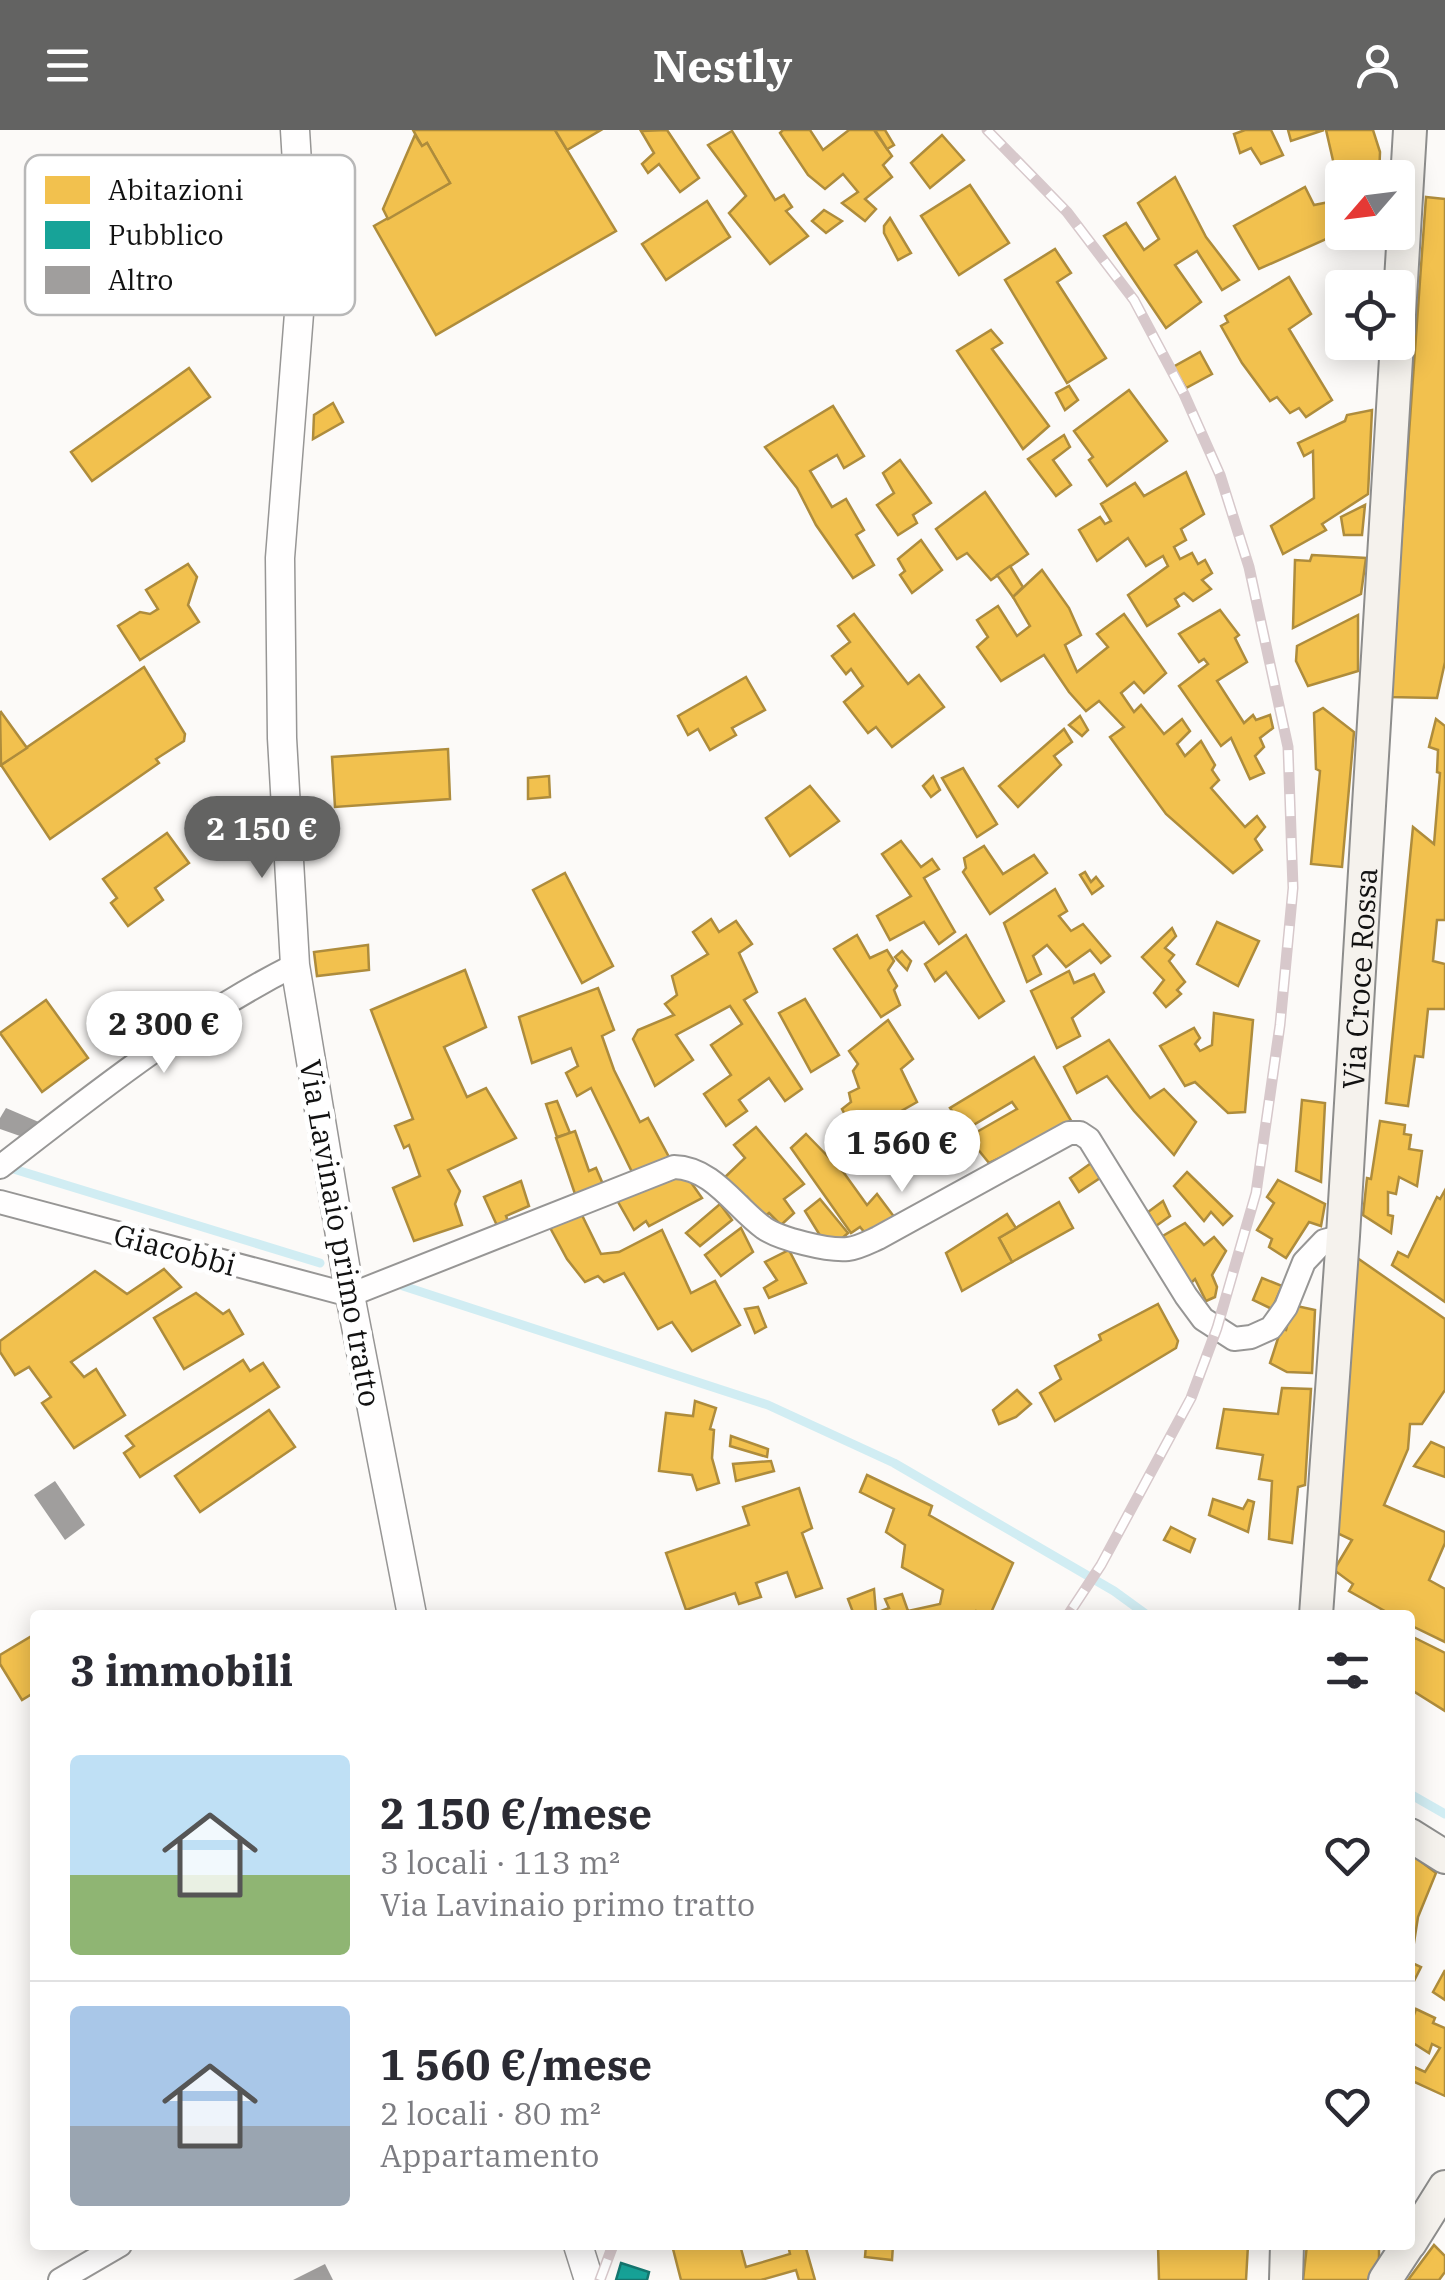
<!DOCTYPE html>
<html lang="it">
<head>
<meta charset="utf-8">
<style>
	:root { --surface:#fff; --page:#f7f7f7; --text:#2b2b33; --muted:#7c7c81; --line:#e1e1e2; --accent:#636362 }
	body { margin:0; font-family:"IBM Plex Serif",serif; background:var(--page); color:var(--text); height:100vh; display:flex; flex-direction:column; font-size:38px; white-space:nowrap }
	* { box-sizing:border-box; margin:0 }
	p { font-size:32px; color:var(--muted) }
	.icon { flex:none; width:55px; height:55px; fill:none; stroke:currentColor; stroke-width:2; stroke-linecap:round; stroke-linejoin:round }
	.map { position:relative; flex:1; overflow:hidden }
	.details { position:absolute; left:30px; top:1480px; width:1385px; height:640px; display:flex; flex-direction:column; background:var(--surface); border-radius:10px; box-shadow:0 5px 25px #0003 }
	.details>* { flex:none }
	.needle { width:65px; rotate:242deg }
	.buttons { position:absolute; left:1325px; top:30px; display:grid; gap:20px }
	.buttons a { display:grid; place-items:center; width:90px; height:90px; border-radius:10px; background:var(--surface); box-shadow:0 5px 25px #0003; font-size:50px }
	.price { position:absolute; translate:-50% -85px; padding:0 22px; border-radius:35px; background:#fff; color:#222; font-size:32px; line-height:65px; filter:drop-shadow(0 2px 5px #0008) }
	.price::after { content:''; position:absolute; left:50%; top:60px; width:30px; height:22px; margin-left:-15px; background:inherit; clip-path:polygon(0 0,100% 0,50% 100%) }
	.price.selected { background:var(--accent); color:#fff }
	ul { padding:0; list-style:none }
	li { display:flex; align-items:center; gap:30px; height:250px; padding:0 40px }
	li+li { border-top:2px solid var(--line) }
	li span { display:grid; place-items:center; flex:none; width:280px; height:200px; border-radius:10px; color:#555 }
	li>.icon { margin-inline-start:auto }
	span .icon { width:120px; height:120px; fill:#fffc; stroke-width:1 }
	li b { font-size:42px }
	h2 { display:flex; justify-content:space-between; align-items:center; height:120px; padding:0 40px; font-size:42px }
	header { display:flex; justify-content:space-between; align-items:center; height:130px; padding:0 40px; background:var(--accent); color:#fff; font-size:45px; font-weight:800 }
	.map>svg:first-child { display:block }
</style>
</head>
<body>
<header><svg class="icon" aria-label="menu" viewBox="0 0 24 24"><path d="M4 6h16M4 12h16M4 18h16"/></svg>Nestly<svg class="icon" aria-label="person" viewBox="0 0 24 24"><circle cx="12" cy="8" r="4"/><path d="M4 21q1-7 8-7t8 7"/></svg></header>
<div class="map">
<svg width="1445" height="2150" viewBox="0 0 1445 2150">
	<rect width="100%" height="100%" fill="#fcfaf8"/>
	<!-- homes -->
	<g fill="#f2c14e" stroke="#ae8c3c" stroke-width="2.5">
		<polygon points="413,0 555,0 616,101 436,205 374,96 450,53 427,13 422,16"/>
		<polygon points="555,0 601,0 567,20"/>
		<polygon points="667,0 699,48 680,62 659,34 648,43 642,34 654,23 641,1"/>
		<polygon points="783,0 810,0 823,20 849,0 874,0 892,26 883,35 892,47 865,69 876,79 865,91 842,73 858,62 843,44 825,59 808,45 780,3"/>
		<polygon points="875,0 885,0 894,15 887,19"/>
		<polygon points="1245,0 1271,0 1283,25 1261,34 1251,18 1240,23 1234,4"/>
		<polygon points="1288,0 1324,0 1291,11"/>
		<polygon points="1326,0 1373,0 1380,22 1379,48 1342,48 1342,102 1259,139 1234,96 1305,57 1314,75 1334,71 1335,39"/>
		<polygon points="732,1 775,70 784,65 792,77 786,81 808,106 770,134 729,83 746,66 708,15"/>
		<polygon points="415,5 422,16 427,13 450,53 388,89 383,79"/>
		<polygon points="942,5 964,30 930,58 911,33"/>
		<polygon points="1175,47 1206,107 1239,150 1222,160 1197,121 1175,135 1201,172 1166,198 1104,106 1126,93 1144,120 1159,109 1138,73"/>
		<polygon points="970,55 1009,113 959,145 921,86"/>
		<polygon points="1426,67 1445,69 1445,532 1437,568 1390,567"/>
		<polygon points="707,71 730,107 666,150 642,114"/>
		<polygon points="824,80 842,91 826,103 812,91"/>
		<polygon points="890,88 911,123 898,130 884,103 884,96"/>
		<polygon points="1055,119 1071,143 1057,152 1106,228 1067,253 1005,150"/>
		<polygon points="1289,147 1311,184 1289,199 1332,270 1306,287 1299,278 1290,283 1277,267 1270,271 1242,233 1221,196 1228,192 1225,186"/>
		<polygon points="1342,189 1342,212 1365,214 1353,218 1341,212 1337,196"/>
		<polygon points="991,200 1002,213 992,219 1049,296 1023,319 957,221"/>
		<polygon points="1200,222 1212,244 1186,258 1173,237"/>
		<polygon points="189,238 210,267 92,351 71,322"/>
		<polygon points="1069,256 1078,270 1065,280 1056,263"/>
		<polygon points="1129,260 1167,311 1107,356 1089,330 1093,327 1074,301"/>
		<polygon points="333,273 343,292 313,309 314,285"/>
		<polygon points="833,276 864,326 844,338 837,325 810,341 832,377 846,369 864,400 856,405 874,435 853,448 816,395 797,358 765,317"/>
		<polygon points="1372,280 1368,364 1322,394 1326,400 1283,424 1271,396 1314,368 1313,321 1304,326 1298,313 1345,291 1347,285"/>
		<polygon points="1064,305 1070,317 1053,330 1071,355 1056,366 1028,329"/>
		<polygon points="900,330 931,373 913,385 917,393 898,405 877,375 894,363 883,343"/>
		<polygon points="1186,342 1204,384 1181,399 1186,410 1174,417 1180,429 1192,423 1198,434 1205,430 1212,443 1202,450 1211,459 1193,471 1184,463 1175,469 1179,476 1147,496 1128,465 1168,436 1163,426 1146,436 1128,408 1097,431 1079,400 1100,387 1105,394 1111,391 1101,374 1135,353 1144,366"/>
		<polygon points="985,362 1028,424 991,450 967,423 957,429 936,399"/>
		<polygon points="1365,375 1362,405 1344,405 1341,387"/>
		<polygon points="921,410 942,440 912,463 900,445 905,441 898,429"/>
		<polygon points="1312,425 1366,428 1361,464 1293,498 1295,430 1310,431"/>
		<polygon points="188,434 197,447 188,475 199,492 140,530 118,496 140,482 150,484 158,479 146,460"/>
		<polygon points="1010,436 1023,457 1013,467 997,445"/>
		<polygon points="1042,440 1069,478 1081,505 1065,515 1077,542 1108,517 1097,504 1124,484 1166,543 1144,563 1134,552 1121,563 1134,582 1141,575 1164,604 1182,589 1190,601 1177,614 1185,626 1201,611 1215,635 1212,640 1219,650 1211,658 1245,697 1257,686 1265,697 1255,709 1262,720 1233,743 1166,684 1110,607 1124,597 1099,571 1086,581 1069,562 1044,525 1001,551 977,517 988,507 977,490 998,476 1017,506 1030,496 1013,467"/>
		<polygon points="1220,480 1239,505 1235,508 1247,532 1217,551 1244,593 1253,585 1256,590 1270,585 1273,598 1260,608 1264,617 1255,626 1264,643 1250,649 1231,608 1221,616 1179,556 1208,534 1204,529 1199,532 1179,504"/>
		<polygon points="854,484 908,554 919,545 944,577 892,617 876,597 868,603 844,572 863,556 851,539 846,544 832,526 850,512 838,496"/>
		<polygon points="1358,485 1358,541 1308,556 1296,531 1297,516"/>
		<polygon points="144,537 185,604 184,611 156,629 159,633 50,709 1,635"/>
		<polygon points="746,547 765,580 732,598 736,605 710,620 698,599 688,605 678,586"/>
		<polygon points="1323,578 1354,602 1342,737 1311,734 1320,641 1316,639 1314,583"/>
		<polygon points="1,582 27,618 1,635 0,583"/>
		<polygon points="1080,586 1088,600 1082,606 1069,595"/>
		<polygon points="1436,589 1445,596 1445,790 1437,790 1433,831 1445,834 1445,879 1428,879 1423,927 1415,926 1408,976 1386,973 1413,697 1434,714 1440,643 1437,642 1438,620 1429,617"/>
		<polygon points="1064,599 1072,612 1054,626 1061,635 1018,677 999,656"/>
		<polygon points="448,619 450,669 335,677 332,627"/>
		<polygon points="963,638 997,694 977,707 942,648"/>
		<polygon points="549,646 550,667 528,669 528,648"/>
		<polygon points="933,646 940,660 931,667 923,656"/>
		<polygon points="810,656 839,691 790,726 766,688"/>
		<polygon points="167,703 189,733 155,758 163,770 128,796 111,773 117,768 103,749"/>
		<polygon points="901,711 921,737 932,729 939,739 924,748 955,802 939,814 924,792 890,810 877,786 911,766 882,724"/>
		<polygon points="984,716 1003,744 1034,725 1047,743 990,784 963,742 966,738 964,728"/>
		<polygon points="1085,742 1091,752 1096,747 1103,756 1092,764 1080,745"/>
		<polygon points="565,743 613,836 582,853 533,760"/>
		<polygon points="1055,759 1067,781 1059,786 1071,801 1083,794 1110,826 1101,833 1090,820 1066,837 1047,815 1033,826 1041,844 1027,852 1004,793"/>
		<polygon points="711,789 719,802 736,791 752,814 739,823 757,862 744,870 802,959 785,971 769,948 739,970 747,981 726,996 704,964 731,945 711,915 742,894 730,876 676,905 693,930 655,956 633,909 638,900 674,885 665,874 677,865 672,846 708,824 693,802"/>
		<polygon points="1217,792 1259,811 1238,856 1197,834"/>
		<polygon points="1172,798 1176,806 1165,818 1174,825 1169,831 1185,852 1177,860 1181,864 1166,877 1154,863 1164,850 1142,827"/>
		<polygon points="857,805 870,828 887,820 894,831 888,840 897,856 894,860 900,875 881,887 834,819"/>
		<polygon points="966,805 1004,871 979,888 946,842 935,851 925,834"/>
		<polygon points="368,815 369,840 317,846 314,822"/>
		<polygon points="902,821 911,831 907,840 895,827"/>
		<polygon points="465,840 486,897 444,917 467,967 486,958 516,1008 448,1040 460,1061 455,1074 462,1095 414,1111 393,1058 420,1046 409,1015 404,1018 395,996 413,989 371,880"/>
		<polygon points="1069,841 1074,853 1094,844 1104,862 1072,888 1080,906 1057,918 1031,861"/>
		<polygon points="598,858 614,900 602,906 614,940 640,992 648,988 670,1029 634,1046 591,958 577,966 566,943 578,936 571,918 532,933 519,887"/>
		<polygon points="805,869 839,925 811,942 779,883"/>
		<polygon points="46,870 88,928 42,962 0,903"/>
		<polygon points="1214,883 1253,890 1245,982 1228,983 1195,952 1185,956 1160,916 1194,898 1200,908 1195,914 1200,921 1212,915"/>
		<polygon points="888,890 913,929 901,939 917,972 882,992 903,1027 883,1040 856,1014 859,1012 842,979 851,972 849,963 859,958 853,941 858,934 849,921"/>
		<polygon points="1109,910 1150,968 1164,959 1196,992 1174,1025 1134,981 1107,946 1077,963 1064,937"/>
		<polygon points="1034,927 1073,994 989,1033 968,1007 1017,979 1012,972 965,1000 950,978"/>
		<polygon points="1302,970 1325,973 1321,1052 1296,1041"/>
		<polygon points="557,971 570,1003 557,1007 546,974"/>
		<polygon points="1380,991 1405,995 1404,1004 1411,1005 1409,1019 1422,1021 1417,1056 1399,1047 1396,1064 1388,1062 1388,1085 1393,1086 1391,1103 1363,1085 1367,1048 1371,1049"/>
		<polygon points="756,997 804,1054 784,1069 794,1083 781,1095 769,1083 764,1087 747,1067 744,1068 723,1049 745,1028 734,1015"/>
		<polygon points="575,1001 589,1041 596,1038 605,1059 576,1067 556,1008"/>
		<polygon points="806,1004 844,1043 867,1075 877,1064 895,1088 865,1103 860,1097 851,1103 791,1018"/>
		<polygon points="1094,1031 1103,1046 1079,1062 1070,1048"/>
		<polygon points="673,1038 690,1051 702,1068 649,1096 646,1091 634,1100 613,1063"/>
		<polygon points="1187,1042 1232,1086 1223,1095 1211,1082 1204,1091 1174,1056"/>
		<polygon points="1278,1050 1325,1074 1321,1096 1309,1092 1286,1128 1269,1117 1272,1109 1257,1100 1274,1073 1267,1067"/>
		<polygon points="521,1051 529,1076 506,1086 509,1094 499,1100 484,1067"/>
		<polygon points="1445,1060 1445,1172 1392,1135 1398,1122 1408,1127 1437,1067 1440,1069"/>
		<polygon points="820,1069 848,1103 839,1111 824,1112 805,1081"/>
		<polygon points="1163,1071 1170,1086 1156,1096 1148,1082"/>
		<polygon points="1059,1072 1073,1098 1012,1132 999,1108"/>
		<polygon points="720,1074 732,1090 700,1116 686,1103"/>
		<polygon points="578,1077 601,1124 619,1122 662,1100 691,1163 715,1151 740,1195 692,1221 672,1192 658,1199 624,1143 604,1152 598,1146 585,1152 567,1129 547,1092"/>
		<polygon points="1007,1084 1016,1098 999,1108 1012,1132 962,1161 946,1123"/>
		<polygon points="1185,1093 1204,1115 1214,1107 1226,1121 1212,1145 1217,1157 1215,1167 1206,1171 1195,1149 1190,1154 1161,1107"/>
		<polygon points="741,1098 753,1122 721,1146 705,1125"/>
		<polygon points="789,1120 806,1153 769,1168 764,1158 777,1150 765,1132"/>
		<polygon points="1353,1125 1445,1189 1445,1260 1422,1294 1410,1294 1408,1319 1384,1375 1445,1402 1445,1413 1429,1450 1445,1459 1445,1512 1410,1495 1410,1485 1392,1485 1349,1461 1353,1454 1334,1440 1352,1410 1337,1403"/>
		<polygon points="164,1139 181,1157 71,1232 84,1247 96,1239 125,1285 74,1318 42,1273 51,1267 29,1237 15,1245 0,1222 0,1211 95,1141 127,1164"/>
		<polygon points="1262,1148 1282,1156 1272,1179 1253,1170"/>
		<polygon points="196,1163 223,1184 229,1180 243,1204 184,1239 154,1188"/>
		<polygon points="1158,1174 1178,1211 1176,1218 1055,1291 1040,1263 1061,1249 1055,1236 1101,1210 1099,1205"/>
		<polygon points="1292,1175 1315,1180 1312,1243 1287,1242 1270,1233 1281,1199 1286,1200"/>
		<polygon points="758,1177 766,1197 755,1203 745,1179"/>
		<polygon points="243,1230 250,1241 263,1233 279,1257 140,1347 124,1323 134,1316 126,1306"/>
		<polygon points="1282,1258 1311,1259 1305,1355 1298,1357 1292,1413 1269,1409 1272,1351 1259,1349 1263,1325 1217,1318 1224,1279 1278,1284"/>
		<polygon points="1017,1260 1031,1274 1016,1287 999,1294 993,1280"/>
		<polygon points="695,1271 716,1278 710,1299 714,1300 712,1328 719,1353 697,1360 692,1345 659,1341 666,1283 693,1286"/>
		<polygon points="269,1280 295,1317 200,1382 175,1346"/>
		<polygon points="731,1306 768,1319 767,1327 730,1316"/>
		<polygon points="1431,1312 1445,1318 1445,1347 1414,1336"/>
		<polygon points="771,1331 774,1341 736,1351 733,1334"/>
		<polygon points="867,1345 932,1376 929,1385 1013,1433 990,1485 976,1481 974,1485 854,1485 848,1469 874,1459 876,1483 889,1478 885,1469 902,1464 908,1481 940,1474 943,1460 902,1437 905,1415 886,1402 894,1379 860,1362"/>
		<polygon points="799,1358 812,1398 802,1403 822,1458 796,1467 787,1442 756,1453 761,1467 739,1474 735,1463 686,1480 666,1423 749,1395 743,1377"/>
		<polygon points="1213,1369 1243,1379 1248,1370 1254,1372 1248,1402 1209,1385"/>
		<polygon points="1171,1397 1195,1409 1190,1422 1164,1410"/>
		<polygon points="35,1504 35,1562 22,1570 0,1534 0,1525"/>
		<polygon points="1415,1508 1445,1523 1445,1581 1410,1559 1410,1516"/>
		<polygon points="1411,1724 1436,1743 1418,1787 1413,1819 1410,1819"/>
		<polygon points="1410,1832 1421,1837 1413,1853 1410,1852"/>
		<polygon points="1445,1840 1445,1870 1433,1862"/>
		<polygon points="1416,1879 1435,1888 1433,1893 1445,1898 1445,1966 1410,1950 1410,1935 1425,1942 1440,1918 1432,1914 1429,1923 1410,1911 1410,1896"/>
		<polygon points="672,2115 740,2115 746,2137 790,2124 788,2115 805,2115 815,2150 799,2150 796,2140 761,2150 681,2150"/>
		<polygon points="866,2115 893,2115 892,2130 865,2127"/>
		<polygon points="1158,2115 1248,2115 1246,2150 1159,2150"/>
		<polygon points="1307,2115 1379,2115 1379,2139 1374,2150 1303,2150"/>
		<polygon points="1434,2115 1445,2126 1445,2142 1439,2150 1408,2150"/>
	</g>
	<!-- public -->
	<polygon fill="#17a398" stroke="#157770" stroke-width="2.5" points="621,2133 649,2142 647,2150 616,2150"/>
	<g fill="none" stroke-linecap="round" stroke-linejoin="round">
		<!-- stream -->
		<g stroke="#d1edf3" stroke-width="9">
			<polyline points="7,1037 320,1133"/>
			<polyline points="403,1156 768,1275 894,1333 1114,1461 1147,1485"/>
			<polyline points="1410,1664 1445,1684"/>
		</g>
	</g>
	<!-- building -->
	<g fill="#a09e9d">
		<polygon points="6,978 41,993 20,1006 0,999 0,988"/>
		<polygon points="55,1351 85,1395 65,1410 34,1365"/>
		<polygon points="325,2134 333,2150 293,2150"/>
	</g>
	<g fill="none" stroke-linecap="round" stroke-linejoin="round">
		<!-- minor casing -->
		<g stroke="#979695" stroke-width="26">
			<g id="minor">
				<path d="M 0,1037 C 94,964 188,889 295,835"/>
				<path d="M 0,1072 L 350,1165 L 674,1037 C 713,1038 735,1077 764,1098 C 780,1109 828,1121 848,1119 C 858,1118 869,1112 878,1108 L 1069,1003 L 1080,1003 L 1089,1009 L 1186,1166 L 1203,1189 L 1234,1209 L 1251,1207 L 1271,1198 L 1286,1177 L 1304,1132 L 1324,1111 L 1343,1106"/>
				<polyline points="60,2150 120,2115"/>
			</g>
		</g>
		<!-- tertiary casing -->
		<g stroke="#979695" stroke-width="31">
			<g id="tertiary">
				<polyline points="295,0 303,132 280,428 282,608 295,835 350,1165 412,1485"/>
				<polyline points="578,2115 589,2150"/>
			</g>
		</g>
		<!-- secondary casing -->
		<g stroke="#8d8d8c" stroke-width="36">
			<g id="secondary">
				<polyline points="1398,201 1410,0"/>
				<path id="s1" d="M 1316,1485 L 1343,1106 L 1397,212"/>
				<polyline points="1410,1705 1445,1727"/>
				<polyline points="1410,2113 1445,2057"/>
				<polyline points="1286,2150 1287,2115"/>
				<polyline points="1385,2150 1408,2115"/>
			</g>
		</g>
		<!-- minor -->
		<use href="#minor" stroke="#fffefe" stroke-width="22"/>
		<!-- tertiary -->
		<use href="#tertiary" stroke="#fffefe" stroke-width="28"/>
		<!-- secondary -->
		<use href="#secondary" stroke="#f5f2ed" stroke-width="32"/>
		<!-- rail casing -->
		<g stroke="#d7c8cb" stroke-width="11">
			<g id="rail">
				<polyline points="987,0 1067,82 1134,170 1184,264 1220,345 1249,437 1288,617 1293,758 1280,895 1256,1063 1217,1198 1191,1268 1101,1435 1068,1485"/>
				<polyline points="600,2150 613,2115"/>
			</g>
		</g>
		<!-- rail -->
		<use href="#rail" stroke="#fff" stroke-width="8" stroke-dasharray="22" stroke-linecap="butt"/>
	</g>
	<g text-anchor="middle" dominant-baseline="central" stroke-width="10" stroke-linejoin="round" paint-order="stroke">
		<!-- street labels -->
		<g font-size="30" fill="#111" stroke="#fff">
			<text stroke="none"><textPath href="#s1" startOffset="638">Via Croce Rossa</textPath></text>
			<text transform="translate(341 1103) rotate(80)">Via Lavinaio primo tratto</text>
			<text transform="translate(175 1119) rotate(15)">Giacobbi</text>
		</g>
	</g>
	<!-- legend -->
	<rect x="25" y="25" width="330" height="160" rx="15" fill="#fff" stroke="#b8b8b8" stroke-width="2.5"/>
	<rect x="45" y="46" width="45" height="28" fill="#f2c14e"/>
	<rect x="45" y="91" width="45" height="28" fill="#17a398"/>
	<rect x="45" y="136" width="45" height="28" fill="#a09e9d"/>
	<g font-size="28" fill="#111">
		<text x="108" y="70">Abitazioni</text>
		<text x="108" y="115">Pubblico</text>
		<text x="108" y="160">Altro</text>
	</g>
</svg>
<div class="buttons">
<a><svg class="needle" viewBox="-14 -14 28 28"><path d="M0-13l5 13h-10z" fill="#e53935"/><path d="M0 13l5-13h-10z" fill="#7c7c81"/></svg></a>
<a><svg class="icon" aria-label="locate" viewBox="0 0 24 24"><circle cx="12" cy="12" r="6"/><path d="M12 2v4M12 18v4M2 12h4M18 12h4"/></svg></a>
</div>
<b class="price selected" style="left:262px;top:751px">2 150 €</b>
<b class="price" style="left:164px;top:946px">2 300 €</b>
<b class="price" style="left:902px;top:1065px">1 560 €</b>
<section class="details">
<h2>3 immobili<svg class="icon" aria-label="filters" viewBox="0 0 24 24"><path d="M4 7h16M4 17h16"/><circle cx="9" cy="7" r="2"/><circle cx="15" cy="17" r="2"/></svg></h2>
<ul>
<li><span style="background:linear-gradient(#bfe0f5 60%,#8fb573 0)"><svg class="icon" aria-label="home" viewBox="0 0 24 24"><path d="M3 11l9-7 9 7M6 9v11h12V9"/></svg></span><div><b>2 150 €/mese</b><p>3 locali · 113 m²</p><p>Via Lavinaio primo tratto</p></div><svg class="icon" aria-label="heart" viewBox="0 0 24 24"><path d="M12 20l-8-8c-3-5 5-10 8-4 3-6 11-1 8 4z"/></svg></li>
<li><span style="background:linear-gradient(#a9c7e8 60%,#9aa5b1 0)"><svg class="icon" aria-label="home" viewBox="0 0 24 24"><path d="M3 11l9-7 9 7M6 9v11h12V9"/></svg></span><div><b>1 560 €/mese</b><p>2 locali · 80 m²</p><p>Appartamento</p></div><svg class="icon" aria-label="heart" viewBox="0 0 24 24"><path d="M12 20l-8-8c-3-5 5-10 8-4 3-6 11-1 8 4z"/></svg></li>
</ul>
</section>
</div>
</body>
</html>
